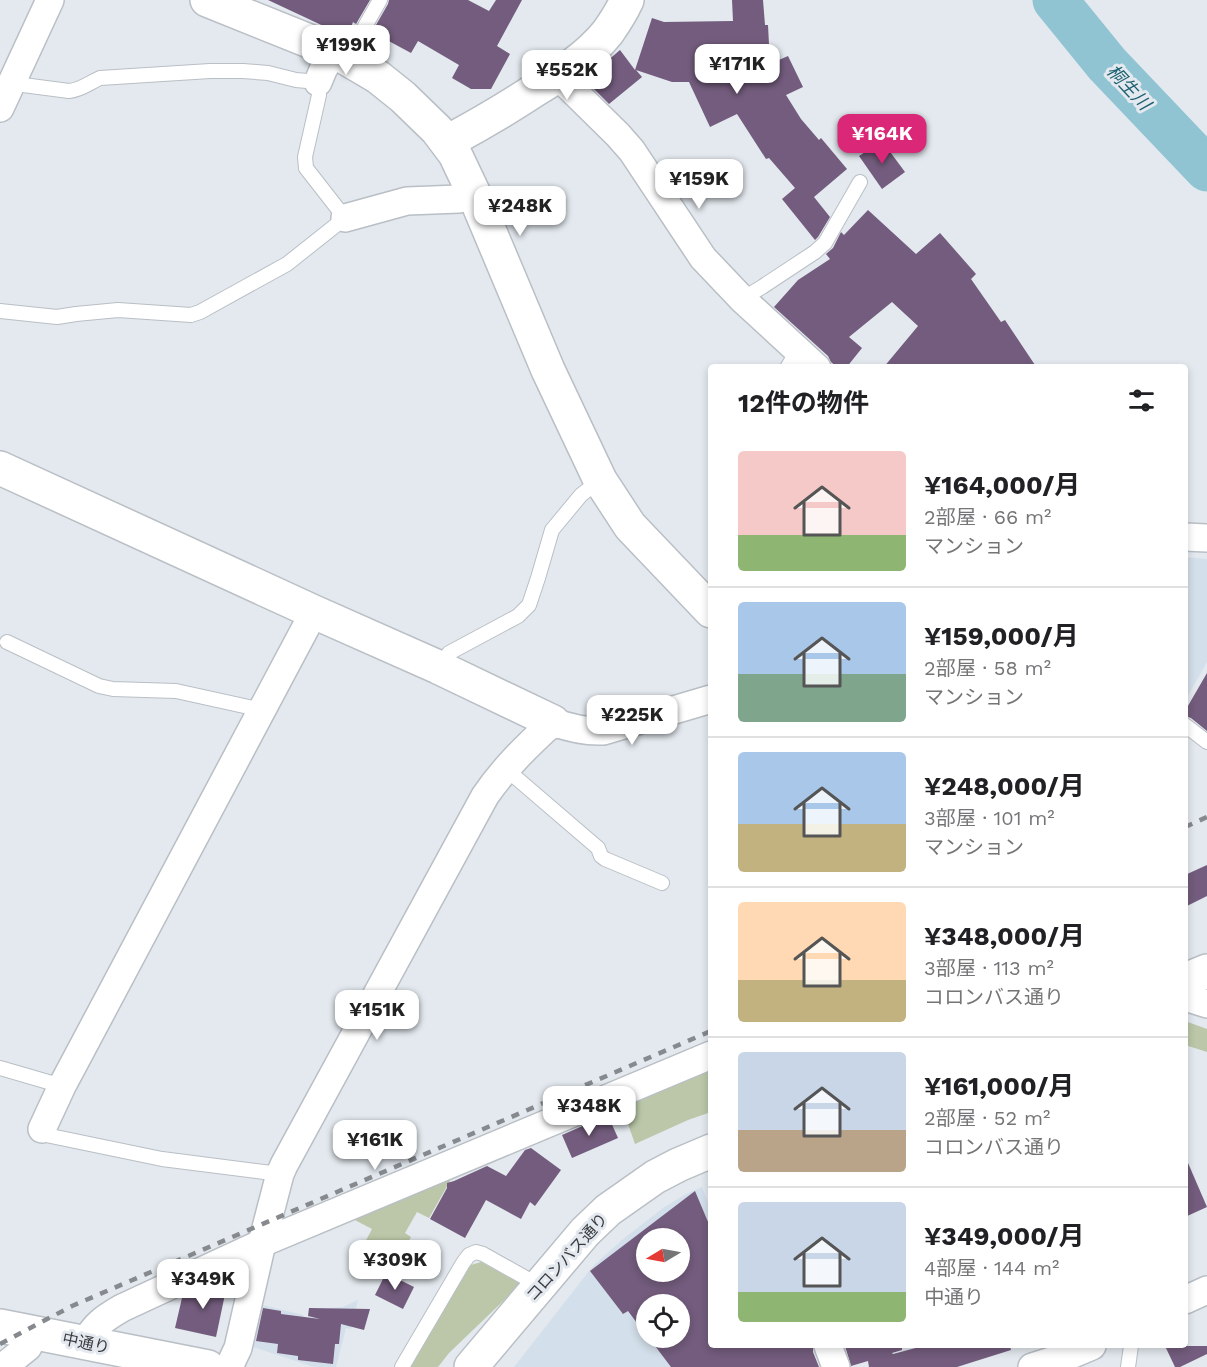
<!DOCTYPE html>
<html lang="ja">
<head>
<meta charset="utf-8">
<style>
	:root { --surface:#fff; --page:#f6f6f6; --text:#202124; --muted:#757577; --line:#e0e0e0; --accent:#db2777 }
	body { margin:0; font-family:"Work Sans","Noto Sans JP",sans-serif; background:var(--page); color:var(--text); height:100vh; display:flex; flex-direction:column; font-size:22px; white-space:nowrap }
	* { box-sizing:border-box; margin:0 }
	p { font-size:20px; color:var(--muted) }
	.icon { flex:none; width:33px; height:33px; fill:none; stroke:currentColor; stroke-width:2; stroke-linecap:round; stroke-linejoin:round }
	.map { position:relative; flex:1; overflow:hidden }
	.sheet { position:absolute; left:708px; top:364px; width:480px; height:984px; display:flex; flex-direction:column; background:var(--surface); border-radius:6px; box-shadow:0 3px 9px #0003 }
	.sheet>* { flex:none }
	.needle { width:39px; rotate:260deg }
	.fabs { position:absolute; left:636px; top:1228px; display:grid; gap:12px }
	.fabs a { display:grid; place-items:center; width:54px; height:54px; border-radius:50%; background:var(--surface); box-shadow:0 3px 9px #0003; font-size:30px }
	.price { position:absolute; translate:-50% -51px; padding:0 14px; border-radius:12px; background:#fff; color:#222; font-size:20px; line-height:39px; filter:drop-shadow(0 2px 3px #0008) }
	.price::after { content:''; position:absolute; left:50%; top:36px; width:18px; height:14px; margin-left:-9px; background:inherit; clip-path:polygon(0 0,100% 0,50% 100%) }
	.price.on { background:var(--accent); color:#fff }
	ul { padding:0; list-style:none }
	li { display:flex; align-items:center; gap:18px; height:150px; padding:0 30px }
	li+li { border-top:2px solid var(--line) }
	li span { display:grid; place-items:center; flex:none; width:168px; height:120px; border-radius:6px; color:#555 }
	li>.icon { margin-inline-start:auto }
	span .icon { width:72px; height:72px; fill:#fffc; stroke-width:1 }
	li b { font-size:26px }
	h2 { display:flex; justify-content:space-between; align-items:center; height:72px; padding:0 30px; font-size:26px }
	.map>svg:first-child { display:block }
</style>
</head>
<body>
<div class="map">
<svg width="1207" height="1367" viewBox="0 0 1207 1367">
	<rect width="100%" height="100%" fill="#e3e9ef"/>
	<!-- built -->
	<g fill="#d3dfea" fill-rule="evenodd">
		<polygon points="1185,557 1207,559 1207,662 1185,701"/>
		<path d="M 702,1187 L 711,1211 L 711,1346 L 763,1346 L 771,1367 L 514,1367 L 593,1266 L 622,1240 L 663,1208 L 686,1194 ZM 646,1239 L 680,1239 L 680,1272 L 646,1272 ZM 646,1305 L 680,1305 L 680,1338 L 646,1338 Z"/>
		<polygon points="358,1300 351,1329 346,1328 336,1367 314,1367 253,1347 259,1304 303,1315 302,1327 330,1316 330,1308 343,1307"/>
	</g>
	<!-- green -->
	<g fill="#bbc7a8">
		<polygon points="1185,1021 1207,1029 1207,1052 1185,1045"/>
		<polygon points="711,1066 711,1112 688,1120 635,1144 621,1104"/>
		<polygon points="448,1176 450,1181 429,1218 417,1212 405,1233 411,1237 401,1256 396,1255 388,1268 361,1250 372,1229 351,1218"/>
		<polygon points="481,1262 518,1282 519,1286 449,1353 438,1367 411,1367 443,1310 471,1265"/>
	</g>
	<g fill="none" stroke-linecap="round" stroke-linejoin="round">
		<!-- river -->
		<polyline stroke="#90c4d3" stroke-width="45" points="1055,0 1107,64 1207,169"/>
	</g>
	<!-- building -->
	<g fill="#735c7d" fill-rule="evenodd">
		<polygon points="268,0 370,0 356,24 353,22 347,37"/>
		<polygon points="389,0 468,0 489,11 496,0 522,0 497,46 510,54 491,89 471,89 452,78 459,65 418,41 411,53 372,32 388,4"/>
		<polygon points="732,0 763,0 765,25 768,25 770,64 788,56 803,87 786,95 801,119 819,140 821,138 847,169 814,197 830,217 818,237 815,240 782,199 795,188 769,158 766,159 737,114 710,127 689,82 672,82 636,70 642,77 609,104 585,80 620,50 635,70 652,18 664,22 733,21"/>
		<polygon points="882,141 905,172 882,189 859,156"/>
		<polygon points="868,210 916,254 940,233 976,274 971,279 1001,322 1005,320 1037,368 883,368 918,326 892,302 849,337 862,348 846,368 838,368 831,362 828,356 774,307 798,280 830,259 826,254 833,248 841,232 844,235"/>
		<polygon points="1207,673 1207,731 1191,718 1185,716 1185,711"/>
		<polygon points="1207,865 1207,896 1185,907 1185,875"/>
		<polygon points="601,1118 604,1123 610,1120 618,1138 572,1158 562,1135"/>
		<polygon points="531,1148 561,1170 535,1206 530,1202 521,1219 486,1200 465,1238 430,1219 447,1188 447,1183 454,1181 487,1166 506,1176 525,1150"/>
		<polygon points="1185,1156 1207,1207 1185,1217"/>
		<path d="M 695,1191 L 711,1229 L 711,1346 L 813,1346 L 813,1352 L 819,1367 L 671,1367 L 649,1338 L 680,1338 L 680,1305 L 646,1305 L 646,1335 L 628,1311 L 623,1314 L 590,1271 ZM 646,1239 L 680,1239 L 680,1272 L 646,1272 Z"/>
		<polygon points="386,1273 414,1287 403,1309 375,1295"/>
		<polygon points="222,1279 228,1280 216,1337 175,1328 182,1298"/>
		<polygon points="263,1308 281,1311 281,1314 320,1319 308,1316 309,1308 370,1309 364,1330 341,1324 339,1344 335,1344 333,1364 298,1360 298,1356 277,1353 278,1344 256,1341"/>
		<polygon points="845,1346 902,1346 902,1350 892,1353 893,1354 923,1346 1010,1346 1011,1350 957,1367 869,1367 868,1361 851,1366"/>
		<polygon points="1165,1346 1207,1346 1207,1354 1180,1367 1175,1367"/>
	</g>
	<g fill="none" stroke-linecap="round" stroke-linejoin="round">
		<!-- lane casing -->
		<g stroke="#b9bfc5" stroke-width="16">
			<g id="lane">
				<polyline points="349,60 356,42 380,0"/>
				<polyline points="742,299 762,287 815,252 825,243 860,182"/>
				<path d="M 0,311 L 57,317 L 76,314 L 118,310 L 191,315 L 200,312 L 287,264 L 345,218 L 306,168 L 305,157 L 319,95 L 318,82 L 296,80 L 268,73 L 243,71 L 210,71 L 100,78 C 89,83 81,90 69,91 L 8,83"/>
				<polyline points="787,368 797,351"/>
				<polyline points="7,642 99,686 113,689 176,691 262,710"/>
				<polyline points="438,667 449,653 518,616 529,605 538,578 552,530 581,495 600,480"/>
				<polyline points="1185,725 1207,742"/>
				<polyline points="506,769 598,848 601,856 605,859 662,883"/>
				<polyline points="0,1068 62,1086"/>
				<polyline points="42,1129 46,1135 162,1159 280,1174"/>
				<polyline points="402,1367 463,1263 469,1255 476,1252 483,1254 540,1286"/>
				<polyline points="1128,1367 1131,1346"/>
			</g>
		</g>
		<!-- street casing -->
		<g stroke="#b9bfc5" stroke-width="30">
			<g id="street">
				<polyline points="558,76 618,135 632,151 703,258 742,299 817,368"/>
				<polyline points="318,82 323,70 334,51"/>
				<polyline points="0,108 50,0"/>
				<polyline points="345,218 407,201 459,199 474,194"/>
				<polyline points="1185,537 1207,538"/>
				<polyline points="1185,997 1207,1004"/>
				<polyline points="42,1129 62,1086 314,612"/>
				<polyline points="1185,1300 1207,1290"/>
				<path d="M 84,1343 C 96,1324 103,1319 122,1308 L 262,1243 L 711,1055"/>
				<polyline points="828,1346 836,1367"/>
				<polyline points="3,1367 28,1347 34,1332"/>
				<path d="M 229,1367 L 238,1348 L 262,1243 L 280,1174 L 284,1165 L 485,796 C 504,768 528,745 553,722 C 570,728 585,732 603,731 L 711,699"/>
				<polyline points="1032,1367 1073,1354 1092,1346"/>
			</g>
		</g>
		<!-- secondary casing -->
		<g stroke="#b9bfc5" stroke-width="36">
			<g id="secondary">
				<polyline points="207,0 334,51 378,77 403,97 437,130 455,154 474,194 548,370 600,480 630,526 711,611"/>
				<path d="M 447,142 C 477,126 506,109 535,90 C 561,74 589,56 608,32 C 615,22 622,11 627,0"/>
				<polyline points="0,468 314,612 438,667 553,722"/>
				<polyline points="1185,980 1207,971"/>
				<polyline points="0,1326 208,1367"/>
				<polyline points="471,1367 585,1232 608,1210 655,1177 678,1165 711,1151"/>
			</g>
		</g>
		<!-- lane -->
		<use href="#lane" stroke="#fff" stroke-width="14"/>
		<!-- street -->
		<use href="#street" stroke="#fff" stroke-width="27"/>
		<!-- secondary -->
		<use href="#secondary" stroke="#fff" stroke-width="33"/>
		<!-- rail -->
		<g stroke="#868a8e" stroke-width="4.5" stroke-dasharray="8 8" stroke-linecap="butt">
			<polyline points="1185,827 1207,817"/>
			<polyline points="0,1344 72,1306 711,1031"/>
		</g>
	</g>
	<g text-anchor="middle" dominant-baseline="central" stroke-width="6" stroke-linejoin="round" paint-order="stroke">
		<!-- street labels -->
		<g font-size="16" fill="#393b3e" stroke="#e3e9ef">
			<text transform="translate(567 1257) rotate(-48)">コロンバス通り</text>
			<text transform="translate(86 1343) rotate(12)">中通り</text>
		</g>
		<!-- water labels -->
		<g font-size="18" font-style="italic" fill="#1d6171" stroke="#e3e9ef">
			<text transform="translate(1129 87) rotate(47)">桐生川</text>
		</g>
	</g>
</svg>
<div class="fabs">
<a><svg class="needle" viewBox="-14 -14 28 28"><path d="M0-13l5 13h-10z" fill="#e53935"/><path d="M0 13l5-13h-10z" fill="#757577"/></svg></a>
<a><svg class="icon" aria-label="locate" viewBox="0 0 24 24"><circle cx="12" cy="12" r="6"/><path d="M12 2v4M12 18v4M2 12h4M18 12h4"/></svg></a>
</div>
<b class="price" style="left:346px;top:76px">¥199K</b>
<b class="price" style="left:737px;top:95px">¥171K</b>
<b class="price" style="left:567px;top:101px">¥552K</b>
<b class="price on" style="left:882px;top:165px">¥164K</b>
<b class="price" style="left:699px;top:210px">¥159K</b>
<b class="price" style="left:520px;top:237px">¥248K</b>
<b class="price" style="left:632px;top:746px">¥225K</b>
<b class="price" style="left:377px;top:1041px">¥151K</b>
<b class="price" style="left:589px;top:1137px">¥348K</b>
<b class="price" style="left:375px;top:1171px">¥161K</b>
<b class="price" style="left:395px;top:1291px">¥309K</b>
<b class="price" style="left:203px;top:1310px">¥349K</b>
<section class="sheet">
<h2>12件の物件<svg class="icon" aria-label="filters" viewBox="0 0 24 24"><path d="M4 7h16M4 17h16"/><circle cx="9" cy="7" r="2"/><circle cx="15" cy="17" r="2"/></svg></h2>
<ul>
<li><span style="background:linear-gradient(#f6c9c9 70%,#8fb573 0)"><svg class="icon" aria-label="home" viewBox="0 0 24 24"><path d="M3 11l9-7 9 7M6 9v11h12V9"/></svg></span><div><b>¥164,000/月</b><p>2部屋 · 66 m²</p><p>マンション</p></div></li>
<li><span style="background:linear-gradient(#a9c7e8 60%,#7fa58c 0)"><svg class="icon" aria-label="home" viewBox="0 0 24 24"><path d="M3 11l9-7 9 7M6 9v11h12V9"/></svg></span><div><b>¥159,000/月</b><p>2部屋 · 58 m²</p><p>マンション</p></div></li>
<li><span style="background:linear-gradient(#a9c7e8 60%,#c2b280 0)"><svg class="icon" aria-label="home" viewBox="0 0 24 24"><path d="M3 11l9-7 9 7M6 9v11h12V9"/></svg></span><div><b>¥248,000/月</b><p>3部屋 · 101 m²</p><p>マンション</p></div></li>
<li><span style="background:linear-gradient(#ffd9b3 65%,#c2b280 0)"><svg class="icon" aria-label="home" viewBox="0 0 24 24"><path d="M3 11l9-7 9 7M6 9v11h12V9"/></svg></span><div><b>¥348,000/月</b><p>3部屋 · 113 m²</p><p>コロンバス通り</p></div></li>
<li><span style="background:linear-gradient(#c9d6e8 65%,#b9a48a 0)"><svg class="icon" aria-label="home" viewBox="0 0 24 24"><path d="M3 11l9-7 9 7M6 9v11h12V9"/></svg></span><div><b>¥161,000/月</b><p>2部屋 · 52 m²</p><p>コロンバス通り</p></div></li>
<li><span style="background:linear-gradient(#c9d6e8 75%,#8fb573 0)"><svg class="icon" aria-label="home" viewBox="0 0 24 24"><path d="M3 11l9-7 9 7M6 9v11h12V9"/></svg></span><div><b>¥349,000/月</b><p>4部屋 · 144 m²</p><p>中通り</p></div></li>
</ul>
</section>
</div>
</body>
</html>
